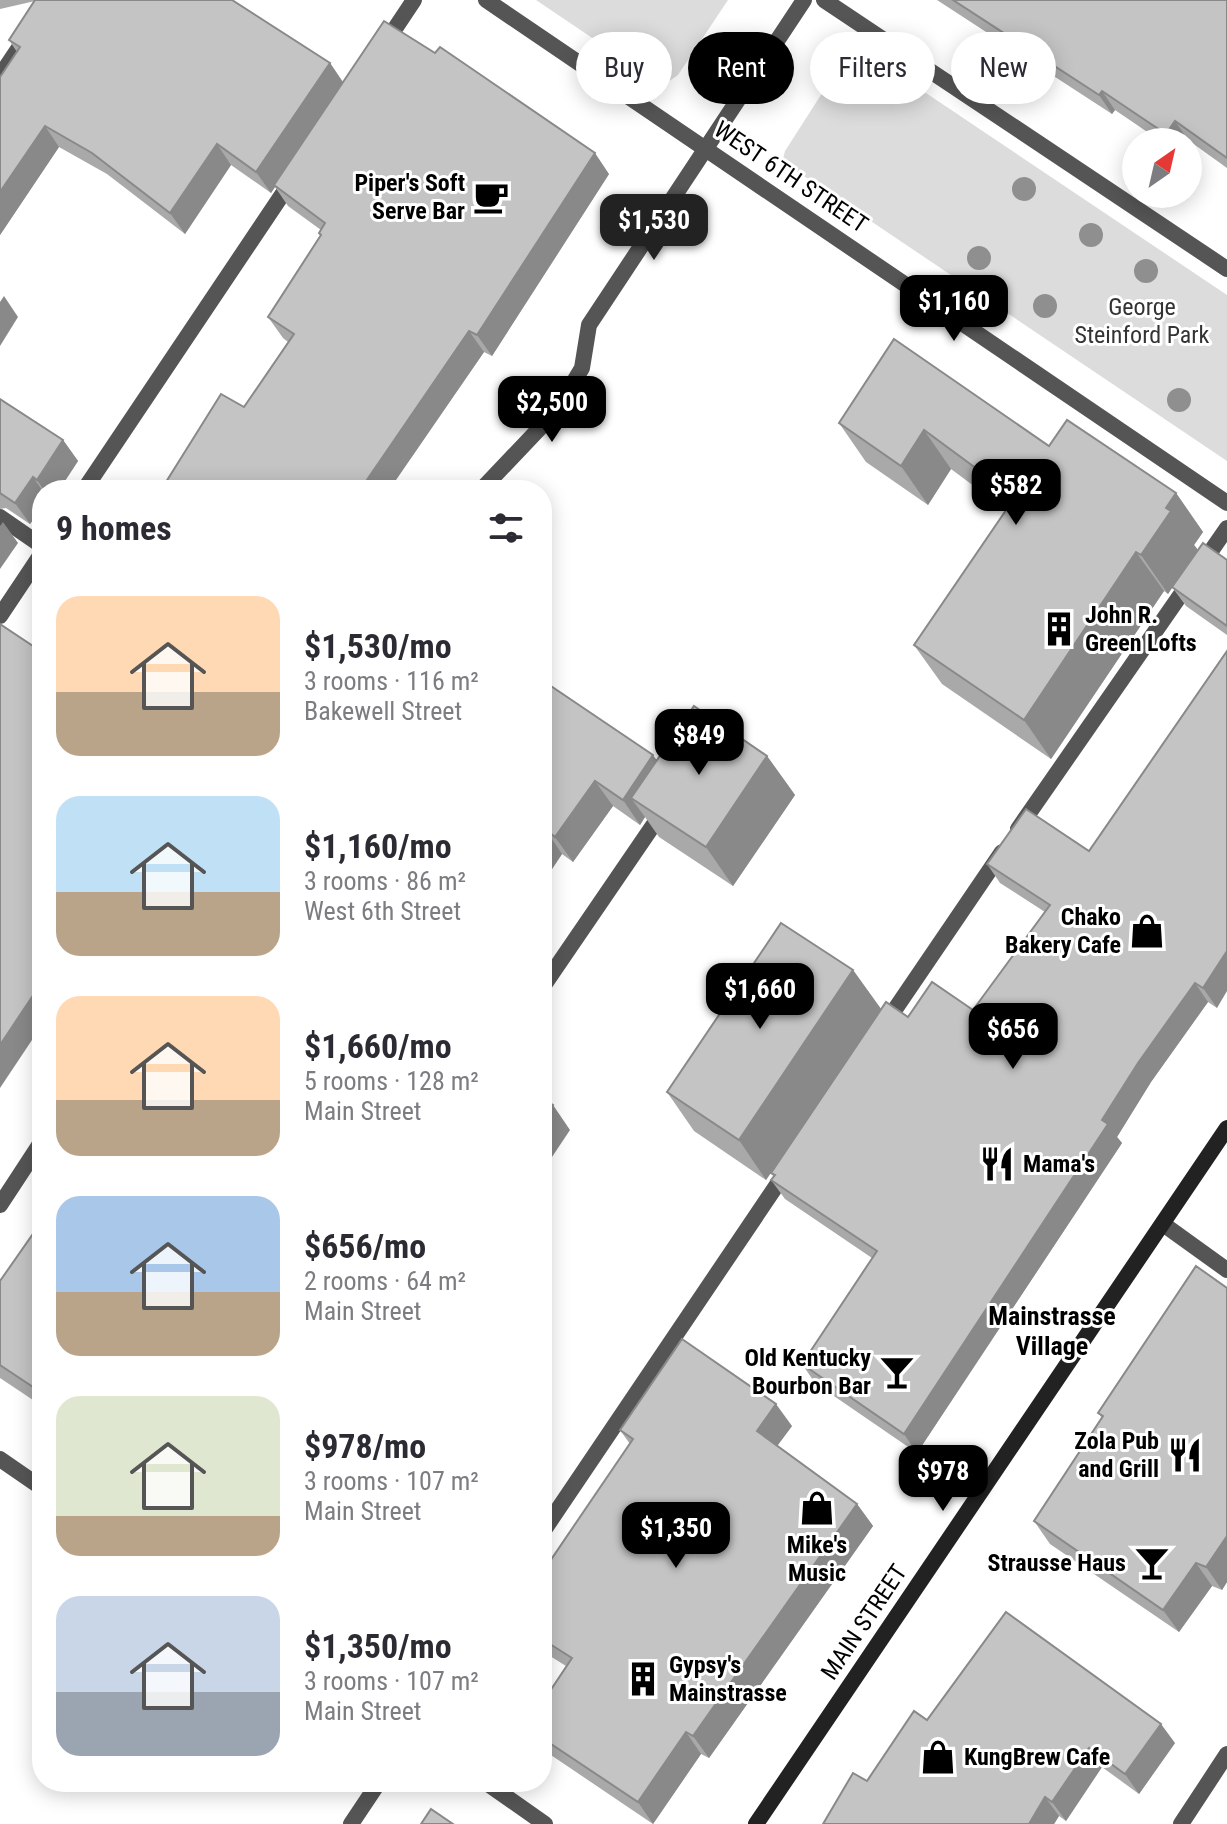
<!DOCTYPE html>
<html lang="en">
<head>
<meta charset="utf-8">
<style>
	:root { --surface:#fff; --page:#f2f2f3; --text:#2b2b33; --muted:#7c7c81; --accent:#000 }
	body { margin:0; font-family:"Roboto Condensed",sans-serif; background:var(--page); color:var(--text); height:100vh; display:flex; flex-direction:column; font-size:30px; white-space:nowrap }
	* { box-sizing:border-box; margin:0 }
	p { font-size:26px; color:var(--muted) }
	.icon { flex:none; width:44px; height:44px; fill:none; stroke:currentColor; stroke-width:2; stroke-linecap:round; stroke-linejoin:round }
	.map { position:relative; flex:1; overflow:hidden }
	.details { position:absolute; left:32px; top:480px; width:520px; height:1312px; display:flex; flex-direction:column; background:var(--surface); border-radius:32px; box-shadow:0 4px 20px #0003 }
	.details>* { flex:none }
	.top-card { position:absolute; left:576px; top:32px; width:530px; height:72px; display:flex; gap:16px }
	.needle { width:52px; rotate:34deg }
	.tools { position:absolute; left:1122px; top:128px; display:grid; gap:16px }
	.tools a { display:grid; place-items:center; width:80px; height:80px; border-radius:50%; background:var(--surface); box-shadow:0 4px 20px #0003; font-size:40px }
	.price { position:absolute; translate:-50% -68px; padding:0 18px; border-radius:16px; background:var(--accent); color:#fff; font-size:26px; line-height:52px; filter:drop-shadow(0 2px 4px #0008) }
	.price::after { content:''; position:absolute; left:50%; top:48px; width:24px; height:18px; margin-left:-12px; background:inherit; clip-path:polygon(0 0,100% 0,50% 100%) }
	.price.current { background:#222; color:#fff }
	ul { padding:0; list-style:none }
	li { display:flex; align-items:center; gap:24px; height:200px; padding:0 24px }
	li span { display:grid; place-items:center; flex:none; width:224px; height:160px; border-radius:24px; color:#555 }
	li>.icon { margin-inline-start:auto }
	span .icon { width:96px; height:96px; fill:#fffc; stroke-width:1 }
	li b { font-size:34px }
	h2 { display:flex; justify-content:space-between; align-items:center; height:96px; padding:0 24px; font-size:34px }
	.chip { padding:0 28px; border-radius:36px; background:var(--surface); box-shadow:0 4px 20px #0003; font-size:28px; line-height:72px }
	.chip.current { background:var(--accent); color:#fff }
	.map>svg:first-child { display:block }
</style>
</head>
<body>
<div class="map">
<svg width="1227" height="1824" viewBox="0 0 1227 1824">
	<rect width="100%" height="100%" fill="#fff"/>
	<!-- green -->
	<g fill="#dcdcdc">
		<polygon points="536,0 728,0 678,75 665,84 656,81"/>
		<polygon points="859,53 917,87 1227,295 1227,461 789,166 783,159 785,151 844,59"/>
	</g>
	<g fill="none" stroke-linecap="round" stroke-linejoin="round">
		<!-- lane -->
		<g stroke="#555" stroke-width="16">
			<polyline points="384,45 414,0"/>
			<polyline points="0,76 51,0"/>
			<polyline points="84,490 292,180"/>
			<polyline points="0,517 42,546"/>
			<polyline points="0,616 42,553"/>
			<polyline points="1018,829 1227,528"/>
			<polyline points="542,988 663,811"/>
			<polyline points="885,1024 1002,852"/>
			<polyline points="542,1533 787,1170"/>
			<polyline points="351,1824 379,1782"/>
			<polyline points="1181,1824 1227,1754"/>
		</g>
		<!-- street -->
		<g stroke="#555" stroke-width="16">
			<polyline points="486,0 1227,503"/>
			<polyline points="824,0 1227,269"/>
			<polyline points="481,490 557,410 582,368 589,325 804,0"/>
			<polyline points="0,1205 42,1141"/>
			<polyline points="1163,1224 1227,1270"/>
			<polyline points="0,1459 42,1488"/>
			<polyline points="485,1782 545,1824"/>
		</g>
		<!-- secondary -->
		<polyline stroke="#222" stroke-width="16" points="756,1824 1227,1128"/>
	</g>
	<!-- trees -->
	<g fill="#8f8f8f">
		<circle cx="1024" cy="189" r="12"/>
		<circle cx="1091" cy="235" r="12"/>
		<circle cx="979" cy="258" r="12"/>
		<circle cx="1146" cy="271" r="12"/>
		<circle cx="1045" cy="306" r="12"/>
		<circle cx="1179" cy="400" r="12"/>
	</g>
	<!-- wall -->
	<g fill="#a9a9a9">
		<polygon points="0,0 232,0 330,63 343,82 609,174 492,356 484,352 389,490 161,490 244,407 288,342 283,338 268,317 321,236 319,233 321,230 288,206 275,187 271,193 231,165 185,234 107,174 59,147 0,235 17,52 9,40 35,1 0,9"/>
		<polygon points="937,0 1227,0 1227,168 1188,140 1187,142 1162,142 1115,110 1112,114"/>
		<polygon points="894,339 1049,446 1176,493 1203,532 1194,545 1198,550 1227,560 1227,635 1186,606 1172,587 1168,594 1164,591 1051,759 942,684 914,645 1006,510 951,469 928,505 866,462 839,423"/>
		<polygon points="0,399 63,440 78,461 59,490 42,490 42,507 30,524 6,508 0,509"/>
		<polygon points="1227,651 1217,1008 1208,1002 1151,1082 1117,1137 1122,1143 917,1453 815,1383 802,1364 872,1258 785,1199 771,1180 774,1177 771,1173 908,1017 973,1010 1045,912 1000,883 987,864 1089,851"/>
		<polygon points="542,680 657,760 767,756 795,795 733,886 659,837 645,817 640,825 613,806 573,862 562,854 542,884"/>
		<polygon points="853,970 881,1009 766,1180 694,1131 667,1092"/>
		<polygon points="42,1221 42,1406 0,1378 0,1281"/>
		<polygon points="1227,1288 1227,1582 1222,1590 1212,1586 1179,1632 1050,1544 1034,1521 1102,1418 1098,1413"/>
		<polygon points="792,1426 777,1446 857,1504 873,1526 709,1758 701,1754 653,1824 542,1749 542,1703 566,1666 542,1651 542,1560 548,1564 630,1444 620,1430"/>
		<polygon points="927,1720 1175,1743 1139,1794 1102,1767 1066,1821 1059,1816 1054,1824 823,1824"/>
	</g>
	<!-- shaded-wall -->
	<g fill="#898989">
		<polygon points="330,63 344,84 271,193 256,172"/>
		<polygon points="1102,91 1115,110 1112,114 1099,95"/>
		<polygon points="1175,121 1188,140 1187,142 1171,142 1166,134"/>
		<polygon points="45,126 59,147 0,235 0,192"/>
		<polygon points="217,144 231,165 185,234 170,213"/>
		<polygon points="595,153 609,174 492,356 477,335"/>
		<polygon points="4,296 18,317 0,346 0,302"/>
		<polygon points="469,331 484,352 389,490 360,490"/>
		<polygon points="924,430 951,469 928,505 901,466"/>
		<polygon points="63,440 78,461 59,490 44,490 37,480"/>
		<polygon points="33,477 42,490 42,507 30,524 15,503"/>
		<polygon points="1176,493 1203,532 1194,545 1198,550 1168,594 1141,555 1166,508"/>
		<polygon points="3,522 18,543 0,569 0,526"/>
		<polygon points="1136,552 1164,591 1051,759 1024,720"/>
		<polygon points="653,755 671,780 631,798 645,817 640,825 623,800"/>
		<polygon points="767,756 795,795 733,886 706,847"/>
		<polygon points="595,781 613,806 573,862 555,837"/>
		<polygon points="545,829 562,854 542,884 542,833"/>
		<polygon points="1227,951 1227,991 1217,1008 1203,988"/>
		<polygon points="853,970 881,1009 766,1180 739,1140"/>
		<polygon points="42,982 42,1025 0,1088 0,1045"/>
		<polygon points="1195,983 1208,1002 1151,1082 1117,1137 1122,1143 917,1453 904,1434 1138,1063"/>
		<polygon points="553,1105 570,1130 542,1172 542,1122"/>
		<polygon points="776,1404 792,1426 772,1453 757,1431"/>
		<polygon points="857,1504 873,1526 709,1758 693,1736"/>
		<polygon points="1227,1536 1227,1582 1222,1590 1206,1567"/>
		<polygon points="1196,1563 1212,1586 1179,1632 1163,1610"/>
		<polygon points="1161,1724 1175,1743 1139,1794 1125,1774"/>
		<polygon points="686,1732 701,1754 653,1824 638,1802"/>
		<polygon points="1089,1748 1102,1767 1066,1821 1052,1802"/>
		<polygon points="1045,1797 1059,1816 1054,1824 1029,1824"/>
	</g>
	<!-- building -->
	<g fill="#c4c4c4" stroke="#898989" stroke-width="2">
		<polygon points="35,0 232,0 330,63 256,172 217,144 170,213 92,153 45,126 0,192 0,77 20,47 9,40"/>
		<polygon points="953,0 1227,0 1227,158 1175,121 1166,134 1102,91 1099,95"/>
		<polygon points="384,21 435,53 440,47 595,153 477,335 469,331 360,490 161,490 221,394 244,407 294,334 268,317 321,235 319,233 325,223 274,185"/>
		<polygon points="894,339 1049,446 1067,420 1176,493 1166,508 1171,511 1141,555 1136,552 1024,720 914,645 1015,497 924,430 901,466 839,423"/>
		<polygon points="0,399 63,440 37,480 33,477 15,503 0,493"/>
		<polygon points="1203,543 1227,560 1227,626 1172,587"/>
		<polygon points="0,624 42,652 42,982 0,1045"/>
		<polygon points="1227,651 1227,951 1203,988 1195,983 1138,1063 1102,1120 1108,1124 904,1434 802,1364 877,1251 771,1180 775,1175 771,1173 886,1002 908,1017 932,982 973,1010 1050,905 987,864 1026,809 1089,851"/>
		<polygon points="542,680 653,755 623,800 595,781 555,837 545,829 542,833"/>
		<polygon points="694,706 767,756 706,847 631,798"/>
		<polygon points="781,923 853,970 739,1140 667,1092"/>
		<polygon points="542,1098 553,1105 542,1122"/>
		<polygon points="42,1221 42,1393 0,1365 0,1281"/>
		<polygon points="1196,1266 1227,1288 1227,1536 1206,1567 1196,1563 1163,1610 1034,1521 1103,1416 1098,1413"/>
		<polygon points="682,1339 776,1404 757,1431 857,1504 693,1736 686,1732 638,1802 542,1738 542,1703 572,1658 542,1639 542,1560 548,1564 633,1439 620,1430"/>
		<polygon points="1006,1612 1161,1724 1125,1774 1089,1748 1052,1802 1045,1797 1029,1824 823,1824 853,1773 867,1781 914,1711 927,1720"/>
		<polygon points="431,1809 453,1824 421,1824"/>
	</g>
	<!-- icons -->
	<defs>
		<g id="cafe-bare" transform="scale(2.76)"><path d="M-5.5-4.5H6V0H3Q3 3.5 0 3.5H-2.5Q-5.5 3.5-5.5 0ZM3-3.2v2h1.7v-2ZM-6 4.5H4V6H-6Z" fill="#000" stroke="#fff" stroke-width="2.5" paint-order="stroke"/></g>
		<g id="building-bare" transform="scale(2.76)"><path d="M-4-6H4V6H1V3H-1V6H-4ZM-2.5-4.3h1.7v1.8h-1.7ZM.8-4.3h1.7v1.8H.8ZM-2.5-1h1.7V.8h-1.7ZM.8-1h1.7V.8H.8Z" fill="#000" stroke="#fff" stroke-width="2.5" paint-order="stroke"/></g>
		<g id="shop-bare" transform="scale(2.76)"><path d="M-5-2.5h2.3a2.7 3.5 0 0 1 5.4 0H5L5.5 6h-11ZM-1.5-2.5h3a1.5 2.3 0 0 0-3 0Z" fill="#000" stroke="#fff" stroke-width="2.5" paint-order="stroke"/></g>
		<g id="restaurant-bare" transform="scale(2.76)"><path d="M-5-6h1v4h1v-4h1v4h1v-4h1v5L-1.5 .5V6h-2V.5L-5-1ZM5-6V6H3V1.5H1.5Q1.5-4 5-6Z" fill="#000" stroke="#fff" stroke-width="2.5" paint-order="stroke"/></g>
		<g id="bar-bare" transform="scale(2.76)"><path d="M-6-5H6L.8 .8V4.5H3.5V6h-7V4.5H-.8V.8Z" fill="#000" stroke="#fff" stroke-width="2.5" paint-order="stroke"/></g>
	</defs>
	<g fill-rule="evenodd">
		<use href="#cafe-bare" x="491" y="197"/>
		<use href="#building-bare" x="1059" y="629"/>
		<use href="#shop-bare" x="1147" y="931"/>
		<use href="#restaurant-bare" x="997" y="1164"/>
		<use href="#bar-bare" x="897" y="1372"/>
		<use href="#restaurant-bare" x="1185" y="1455"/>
		<use href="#shop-bare" x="817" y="1508"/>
		<use href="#bar-bare" x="1152" y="1563"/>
		<use href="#building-bare" x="643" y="1679"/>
		<use href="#shop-bare" x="938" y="1757"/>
	</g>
	<g text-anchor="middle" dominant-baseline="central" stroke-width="6" stroke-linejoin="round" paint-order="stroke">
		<!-- street labels -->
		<g font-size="24" fill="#000" stroke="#fff">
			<text transform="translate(791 177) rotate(34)">WEST 6TH STREET</text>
			<text transform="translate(864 1622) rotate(-56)">MAIN STREET</text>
		</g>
		<!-- poi labels -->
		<g font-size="24" font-weight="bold" fill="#000" stroke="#fff" text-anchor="end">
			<text x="465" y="183">Piper's Soft<tspan x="465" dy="28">Serve Bar</tspan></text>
			<text x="1085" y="615" text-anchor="start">John R.<tspan x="1085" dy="28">Green Lofts</tspan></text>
			<text x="1121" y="917">Chako<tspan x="1121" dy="28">Bakery Cafe</tspan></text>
			<text x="1023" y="1164" text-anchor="start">Mama's</text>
			<text x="871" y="1358">Old Kentucky<tspan x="871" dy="28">Bourbon Bar</tspan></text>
			<text x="1159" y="1441">Zola Pub<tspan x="1159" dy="28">and Grill</tspan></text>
			<text x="817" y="1545" text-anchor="middle">Mike's<tspan x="817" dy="28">Music</tspan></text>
			<text x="1126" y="1563">Strausse Haus</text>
			<text x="669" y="1665" text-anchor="start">Gypsy's<tspan x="669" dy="28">Mainstrasse</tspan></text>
			<text x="964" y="1757" text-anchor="start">KungBrew Cafe</text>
		</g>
		<!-- park labels -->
		<g font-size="24" fill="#333" stroke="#fff">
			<text x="1142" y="307">George<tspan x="1142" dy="28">Steinford Park</tspan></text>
		</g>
		<!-- neighbourhood labels -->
		<g font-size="26" font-weight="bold" fill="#000" stroke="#fff">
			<text x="1052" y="1316">Mainstrasse<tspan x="1052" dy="30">Village</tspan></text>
		</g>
	</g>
</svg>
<div class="tools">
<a><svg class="needle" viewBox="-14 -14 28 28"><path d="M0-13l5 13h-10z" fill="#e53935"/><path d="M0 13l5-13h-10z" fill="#7c7c81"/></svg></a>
</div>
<b class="price current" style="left:654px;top:262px">$1,530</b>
<b class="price" style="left:954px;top:343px">$1,160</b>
<b class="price" style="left:552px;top:444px">$2,500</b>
<b class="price" style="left:1016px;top:527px">$582</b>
<b class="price" style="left:699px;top:777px">$849</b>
<b class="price" style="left:760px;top:1031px">$1,660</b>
<b class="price" style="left:1013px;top:1071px">$656</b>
<b class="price" style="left:943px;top:1513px">$978</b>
<b class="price" style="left:676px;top:1570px">$1,350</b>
<div class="top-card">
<a class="chip">Buy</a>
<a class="chip current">Rent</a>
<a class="chip">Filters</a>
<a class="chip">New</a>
</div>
<section class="details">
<h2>9 homes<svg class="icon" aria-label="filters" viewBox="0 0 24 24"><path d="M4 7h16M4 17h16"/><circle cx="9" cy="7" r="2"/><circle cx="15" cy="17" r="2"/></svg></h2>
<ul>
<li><span style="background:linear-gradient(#ffd9b3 60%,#b9a48a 0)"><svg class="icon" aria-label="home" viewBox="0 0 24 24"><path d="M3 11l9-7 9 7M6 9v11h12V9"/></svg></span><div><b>$1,530/mo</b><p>3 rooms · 116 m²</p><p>Bakewell Street</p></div></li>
<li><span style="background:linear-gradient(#bfe0f5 60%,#b9a48a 0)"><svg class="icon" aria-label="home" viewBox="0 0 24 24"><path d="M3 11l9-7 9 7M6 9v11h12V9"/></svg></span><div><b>$1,160/mo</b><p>3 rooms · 86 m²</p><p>West 6th Street</p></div></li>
<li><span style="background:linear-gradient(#ffd9b3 65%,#b9a48a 0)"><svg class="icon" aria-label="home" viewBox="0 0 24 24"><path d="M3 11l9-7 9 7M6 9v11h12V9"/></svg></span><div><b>$1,660/mo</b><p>5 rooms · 128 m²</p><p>Main Street</p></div></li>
<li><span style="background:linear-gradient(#a9c7e8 60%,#b9a48a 0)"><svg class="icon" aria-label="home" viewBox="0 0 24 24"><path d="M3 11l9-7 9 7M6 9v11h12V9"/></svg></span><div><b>$656/mo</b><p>2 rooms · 64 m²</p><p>Main Street</p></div></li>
<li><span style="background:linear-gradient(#dfe7d0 75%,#b9a48a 0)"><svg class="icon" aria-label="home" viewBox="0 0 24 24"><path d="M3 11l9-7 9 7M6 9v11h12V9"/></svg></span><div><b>$978/mo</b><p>3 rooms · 107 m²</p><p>Main Street</p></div></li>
<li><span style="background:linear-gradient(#c9d6e8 60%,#9aa5b1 0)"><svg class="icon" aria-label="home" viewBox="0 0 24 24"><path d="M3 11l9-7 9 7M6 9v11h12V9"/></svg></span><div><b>$1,350/mo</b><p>3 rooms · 107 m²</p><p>Main Street</p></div></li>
</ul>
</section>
</div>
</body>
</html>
